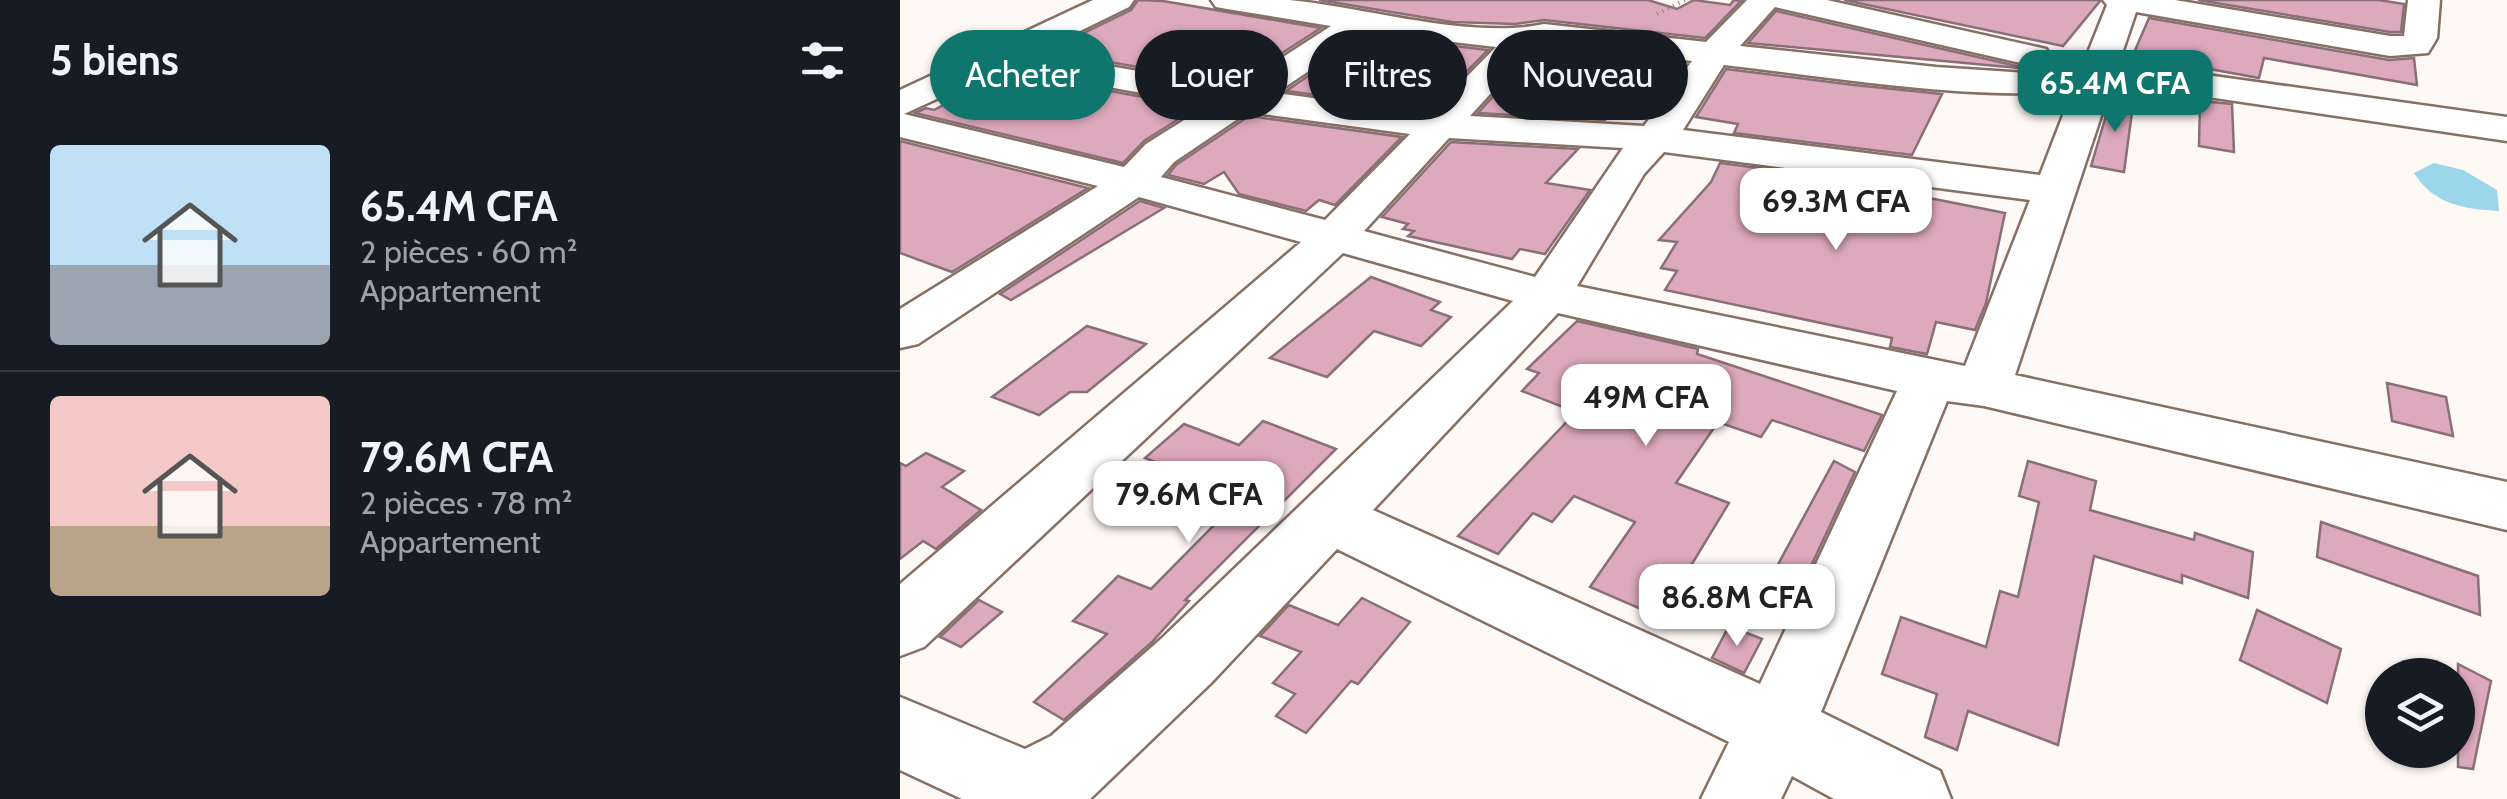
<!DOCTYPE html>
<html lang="fr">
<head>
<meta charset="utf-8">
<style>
	:root { --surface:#171b24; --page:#242831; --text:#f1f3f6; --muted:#9ea1a6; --line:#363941; --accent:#0f766e }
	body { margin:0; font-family:Cabin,sans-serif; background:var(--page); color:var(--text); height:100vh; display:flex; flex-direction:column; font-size:38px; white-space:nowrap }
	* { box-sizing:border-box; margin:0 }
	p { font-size:32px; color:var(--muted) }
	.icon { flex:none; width:55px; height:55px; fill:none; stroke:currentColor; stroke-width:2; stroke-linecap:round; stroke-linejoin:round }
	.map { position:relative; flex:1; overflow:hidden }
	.drawer { display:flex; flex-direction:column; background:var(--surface); width:900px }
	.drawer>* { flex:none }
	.hud { position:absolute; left:30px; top:30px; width:950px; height:90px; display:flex; gap:20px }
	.buttons { position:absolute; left:1465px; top:658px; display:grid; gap:20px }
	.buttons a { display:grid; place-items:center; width:110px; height:110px; border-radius:50%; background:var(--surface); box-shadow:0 2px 8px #0004; font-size:50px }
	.price { position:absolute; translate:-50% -85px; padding:0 22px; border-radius:20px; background:#fff; color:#222; font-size:32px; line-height:65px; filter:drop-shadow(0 2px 5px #0008) }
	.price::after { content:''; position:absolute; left:50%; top:60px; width:30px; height:22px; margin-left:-15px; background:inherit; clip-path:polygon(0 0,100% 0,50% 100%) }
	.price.current { background:var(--accent); color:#fff }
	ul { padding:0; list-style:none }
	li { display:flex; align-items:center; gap:30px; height:250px; padding:0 50px }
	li+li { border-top:2px solid var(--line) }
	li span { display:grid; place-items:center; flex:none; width:280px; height:200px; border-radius:10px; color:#555 }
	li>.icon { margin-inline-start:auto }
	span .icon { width:120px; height:120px; fill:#fffc; stroke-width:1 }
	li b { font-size:42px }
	h2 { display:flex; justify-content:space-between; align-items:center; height:120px; padding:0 50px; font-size:42px }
	.pill { padding:0 35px; border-radius:45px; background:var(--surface); box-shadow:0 2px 8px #0004; font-size:35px; line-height:90px }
	.pill.current { background:var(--accent); color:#fff }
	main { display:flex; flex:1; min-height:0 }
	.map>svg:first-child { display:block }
</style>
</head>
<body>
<main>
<section class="drawer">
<h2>5 biens<svg class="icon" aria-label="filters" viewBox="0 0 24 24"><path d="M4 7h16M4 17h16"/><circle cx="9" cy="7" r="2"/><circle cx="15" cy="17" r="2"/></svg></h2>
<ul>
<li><span style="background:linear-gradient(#bfe0f5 60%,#9aa5b1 0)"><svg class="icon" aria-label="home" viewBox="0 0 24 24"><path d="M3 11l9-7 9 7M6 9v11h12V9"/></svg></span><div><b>65.4M CFA</b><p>2 pièces · 60 m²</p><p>Appartement</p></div></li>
<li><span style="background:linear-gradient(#f6c9c9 65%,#b9a48a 0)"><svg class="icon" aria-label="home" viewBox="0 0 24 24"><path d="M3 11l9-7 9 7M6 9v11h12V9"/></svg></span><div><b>79.6M CFA</b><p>2 pièces · 78 m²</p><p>Appartement</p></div></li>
</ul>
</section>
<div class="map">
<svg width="1607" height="799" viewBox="0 0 1607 799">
	<rect width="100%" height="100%" fill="#fff9f6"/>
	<!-- water -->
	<path fill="#9bd6eb" d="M 1534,163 L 1563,170 L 1597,190 L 1599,211 C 1564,209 1534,205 1514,173 Z"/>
	<!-- building -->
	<g fill="#dda9bd" stroke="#896f78" stroke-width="2.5">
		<polygon points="238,0 263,1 421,28 334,84 147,51 231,10"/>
		<polygon points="419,0 748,0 777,9 794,0 830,5 834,0 841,1 805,38 644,20 615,24 552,22"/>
		<polygon points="944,0 1199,0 1200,1 1163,46"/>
		<polygon points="1298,0 1479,0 1504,4 1501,32 1490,32"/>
		<polygon points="876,11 1130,69 848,43"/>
		<polygon points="1249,18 1489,60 1514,58 1517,85 1364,58 1359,78 1233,55"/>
		<polygon points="468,36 588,50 529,110 386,91"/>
		<polygon points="644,48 785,64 747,115 714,111 705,120 578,113 636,49"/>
		<polygon points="826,69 954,85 1042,94 1012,155 834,133 838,124 796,117"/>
		<polygon points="105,72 298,107 244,141 223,163 15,113 26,108 34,110"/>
		<polygon points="1212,96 1234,97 1224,172 1191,166"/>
		<polygon points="1300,101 1332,104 1334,152 1299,146"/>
		<polygon points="349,116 502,137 435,205 419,200 406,211 339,194 324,172 304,184 268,175 276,165"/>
		<polygon points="0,141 188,188 52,272 0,253"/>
		<polygon points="551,142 678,149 646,183 690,190 645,254 620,249 612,259 508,236 514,231 503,229 508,224 482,217"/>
		<polygon points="820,163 996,186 994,191 1105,213 1086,303 1075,330 1036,322 1027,354 990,347 992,338 765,290 777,271 761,268 777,242 759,240 811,182"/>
		<polygon points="240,201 264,208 111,300 100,294"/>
		<polygon points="471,277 540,302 531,310 551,317 521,346 474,331 427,377 370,358"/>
		<polygon points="677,321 798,349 797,354 982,415 964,451 872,420 861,437 818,422 776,483 829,503 781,582 786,584 764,619 690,587 735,522 674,496 652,522 633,513 598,554 558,536 676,412 622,391 639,373 627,369"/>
		<polygon points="187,326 246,344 187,392 170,392 139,415 92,397"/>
		<polygon points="1487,383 1546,397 1553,436 1492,421"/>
		<polygon points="363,421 436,449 285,600 289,601 252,642 164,720 134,702 207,634 173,621 218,576 251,589 329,510 313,503 326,490 245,458 284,424 339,445"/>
		<polygon points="26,453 64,471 42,487 81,510 36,549 23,541 0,559 0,463 6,466"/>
		<polygon points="934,461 955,472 904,581 875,570"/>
		<polygon points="1128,461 1196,481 1190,510 1294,540 1295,533 1353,552 1348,598 1282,575 1282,583 1194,556 1158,745 1068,711 1057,750 1025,737 1037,694 982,674 1001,617 1086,647 1100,591 1118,597 1139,502 1119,496"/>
		<polygon points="1421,522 1578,576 1580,615 1417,557"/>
		<polygon points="462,598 510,622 458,684 451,681 406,733 376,716 395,694 373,683 401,652 360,636 389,605 438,625"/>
		<polygon points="79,600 102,612 61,647 40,637"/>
		<polygon points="1357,610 1441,649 1427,703 1340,660"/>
		<polygon points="829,626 862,639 844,673 812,658"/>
		<polygon points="1558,664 1591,681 1573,769 1558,767"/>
	</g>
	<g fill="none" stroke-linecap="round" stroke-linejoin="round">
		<!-- minor casing -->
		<g stroke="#877062" stroke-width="5">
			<path id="minor" d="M 193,0 L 234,0 L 229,7 L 135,53 L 335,88 L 431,26 L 327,9 L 316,7 L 311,0 C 337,0 364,0 389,0 C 464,7 572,40 644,24 L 806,42 L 847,0 L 927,0 L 1146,49 L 1151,56 L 1146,63 L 1134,66 L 875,7 L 840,46 L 1036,67 L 1127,73 L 1181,70 L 1207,5 L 1203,0 L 1275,0 L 1490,36 L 1504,36 L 1508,0 L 1540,0 L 1537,38 L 1528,53 L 1490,56 L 1236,12 L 1216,71 L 1278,71 L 1607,117 L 1607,141 L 1315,98 L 1209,92 L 1115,375 L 1607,482 L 1607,530 L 1084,406 L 1047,401 L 921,712 L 1040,771 L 1051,799 L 934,799 L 892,776 L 881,799 L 801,799 L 829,742 L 437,549 L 311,683 L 190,799 L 62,799 L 0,770 L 0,697 L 125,749 L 151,736 L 261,639 L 613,301 L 443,253 L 24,647 L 0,656 L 0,584 L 401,242 L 239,197 L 18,344 L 0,348 L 0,309 L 198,186 L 0,137 L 0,90 ZM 467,32 L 596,47 L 530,114 L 376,93 ZM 644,44 L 792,61 L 744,126 L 570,116 L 634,46 ZM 824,65 C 939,78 1057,99 1172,92 L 1140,175 L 783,130 ZM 104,68 L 308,105 L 246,144 L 224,167 L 4,114 ZM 348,112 L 510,134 L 425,220 L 261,177 L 274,162 ZM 549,138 L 723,148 L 635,277 L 464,231 ZM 764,152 L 1130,200 L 1065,366 L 677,286 L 744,174 ZM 658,313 L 997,391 L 860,684 L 473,510 Z"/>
		</g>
		<!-- path -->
		<polyline stroke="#89817d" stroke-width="4" stroke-dasharray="1 5" stroke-linecap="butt" points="757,14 785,0"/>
		<!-- minor -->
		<use href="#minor" fill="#fff" fill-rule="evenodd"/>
	</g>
</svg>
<div class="buttons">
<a><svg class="icon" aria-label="layers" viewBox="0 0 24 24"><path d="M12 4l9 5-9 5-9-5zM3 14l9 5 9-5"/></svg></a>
</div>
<b class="price current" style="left:1215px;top:135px">65.4M CFA</b>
<b class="price" style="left:936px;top:253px">69.3M CFA</b>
<b class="price" style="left:746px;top:449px">49M CFA</b>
<b class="price" style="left:289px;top:546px">79.6M CFA</b>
<b class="price" style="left:837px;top:649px">86.8M CFA</b>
<div class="hud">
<a class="pill current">Acheter</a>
<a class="pill">Louer</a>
<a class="pill">Filtres</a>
<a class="pill">Nouveau</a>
</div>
</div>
</main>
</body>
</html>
